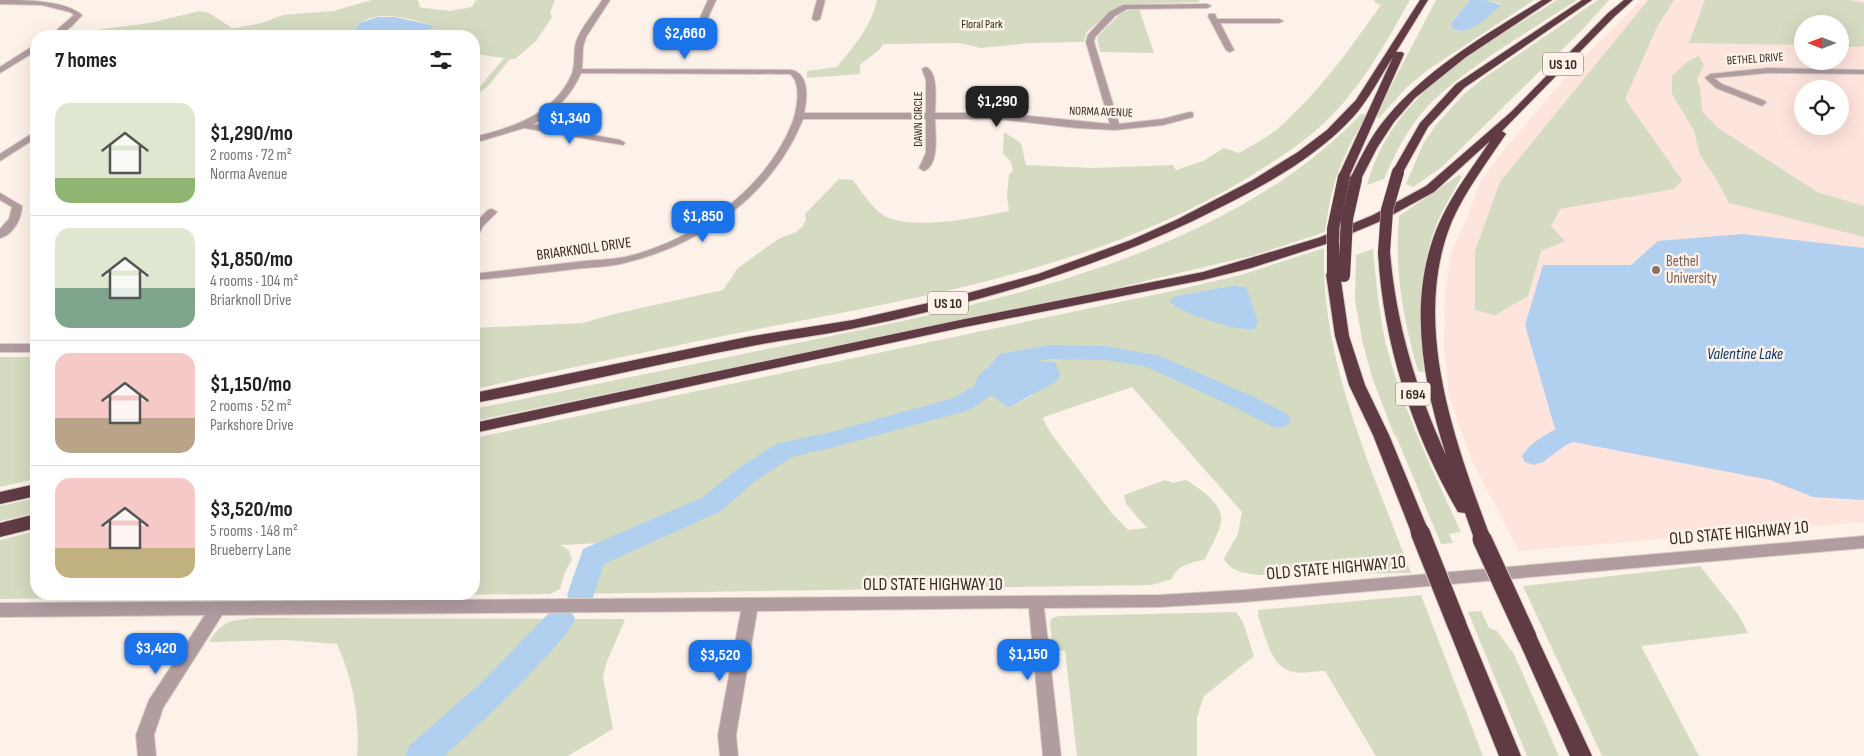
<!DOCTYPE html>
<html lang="en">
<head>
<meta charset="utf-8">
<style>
	:root { --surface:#fff; --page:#f2f2f2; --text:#222; --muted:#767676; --line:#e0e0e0; --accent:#1a73e8 }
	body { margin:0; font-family:"Sofia Sans Condensed",sans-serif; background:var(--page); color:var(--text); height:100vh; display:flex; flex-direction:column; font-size:19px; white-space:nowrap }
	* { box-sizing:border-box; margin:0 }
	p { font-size:16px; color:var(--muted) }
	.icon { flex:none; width:28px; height:28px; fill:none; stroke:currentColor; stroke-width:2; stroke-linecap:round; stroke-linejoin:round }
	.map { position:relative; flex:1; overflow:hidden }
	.side { position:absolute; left:30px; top:30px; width:450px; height:570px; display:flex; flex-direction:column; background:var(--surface); border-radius:20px; box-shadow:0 5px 20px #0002 }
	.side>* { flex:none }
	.needle { width:32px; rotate:270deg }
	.controls { position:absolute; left:1794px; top:15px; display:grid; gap:10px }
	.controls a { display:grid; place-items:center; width:55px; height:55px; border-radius:50%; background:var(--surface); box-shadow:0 5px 20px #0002; font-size:25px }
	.price { position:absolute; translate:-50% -42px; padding:0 11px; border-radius:10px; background:var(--accent); color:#fff; font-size:16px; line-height:32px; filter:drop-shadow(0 1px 2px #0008) }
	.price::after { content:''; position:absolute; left:50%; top:30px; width:15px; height:11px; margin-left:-8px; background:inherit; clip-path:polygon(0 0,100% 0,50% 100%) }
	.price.selected { background:#222; color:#fff }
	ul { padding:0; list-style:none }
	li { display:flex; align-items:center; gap:15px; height:125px; padding:0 25px }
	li+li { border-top:1px solid var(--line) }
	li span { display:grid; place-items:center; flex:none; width:140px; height:100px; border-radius:15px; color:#555 }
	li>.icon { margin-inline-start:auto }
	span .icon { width:60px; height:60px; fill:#fffc; stroke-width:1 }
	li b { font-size:21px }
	h2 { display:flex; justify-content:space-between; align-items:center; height:60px; padding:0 25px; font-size:21px }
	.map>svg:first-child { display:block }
</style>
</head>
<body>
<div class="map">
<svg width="1864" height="756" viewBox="0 0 1864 756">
	<rect width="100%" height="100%" fill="#fcf2e9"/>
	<!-- education -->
	<path fill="#fde4dc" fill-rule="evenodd" d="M 1641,0 L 1864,0 L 1864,522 L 1519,551 L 1471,459 L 1449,396 L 1444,346 L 1445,290 L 1452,250 L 1465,223 L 1481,180 L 1502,152 L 1580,61 ZM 1802,24 L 1840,24 L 1840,61 L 1802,61 ZM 1802,89 L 1840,89 L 1840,126 L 1802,126 Z"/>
	<!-- green -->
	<g fill="#d4dbc1" fill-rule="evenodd">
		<path d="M 372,0 L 418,0 L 420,7 L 424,8 L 450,11 L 472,7 L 475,1 L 478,0 L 555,0 L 550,13 L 552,17 L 536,41 L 515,59 L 510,59 L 489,85 L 477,95 L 474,102 L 474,94 L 504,58 L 474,54 L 474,36 L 414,36 L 434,26 C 411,19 368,5 353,32 L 361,36 L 77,36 L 88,31 L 150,23 L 199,11 L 209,13 L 232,28 L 236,28 L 262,23 L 283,15 L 333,11 Z"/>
		<path d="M 877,0 L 1198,0 L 1200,2 L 1136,4 L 1118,7 L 1110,11 L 1086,33 L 1084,42 L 1030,43 L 981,48 L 960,43 L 883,44 C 878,54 868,57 860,65 L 860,74 L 807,78 L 807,71 L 837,67 C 854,46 871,27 877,0 Z"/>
		<path d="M 1375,0 L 1410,0 C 1385,44 1360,90 1322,125 C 1300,145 1275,161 1249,177 C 1103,266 929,296 763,328 C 667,347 570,368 474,389 L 474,328 L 583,323 L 614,314 L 723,290 L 738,268 L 778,239 L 796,232 L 802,227 L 806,220 L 805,214 L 839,179 L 853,180 C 862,192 871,207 883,215 C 911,232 978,217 1009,211 L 1007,196 L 1009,174 L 1012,172 C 1013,163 1010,160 1003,154 L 1004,132 L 1021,143 L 1026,165 L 1093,168 L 1173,165 L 1176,170 L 1203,161 L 1224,148 L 1239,153 C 1251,146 1264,139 1275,131 C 1317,95 1349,50 1381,5 L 1374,2 Z"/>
		<polygon points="1436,0 1470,0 1451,23 1501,4 1485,0 1534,0 1429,69 1407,87 1379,118 1375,117"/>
		<path d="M 1557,0 L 1577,0 C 1530,31 1476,61 1435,99 C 1412,120 1396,151 1384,179 L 1367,185 C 1394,90 1479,50 1557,0 Z"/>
		<polygon points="1598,0 1609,0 1583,29 1442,167 1413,187 1406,184 1423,144 1436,125 1464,94 1484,78"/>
		<polygon points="1648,0 1674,0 1657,27 1625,99 1682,180 1674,189 1560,209 1551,226 1565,241 1541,251 1528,296 1495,315 1475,310 1475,251 1500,182"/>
		<polygon points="1705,0 1849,0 1864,3 1864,46 1840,48 1840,24 1802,24 1802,48 1799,45 1689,43"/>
		<polygon points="1132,9 1139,9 1154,53 1100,52 1097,37 1121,13"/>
		<polygon points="1699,56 1704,65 1697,79 1700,88 1702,111 1718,128 1817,192 1864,206 1864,237 1729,203 1715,177 1700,155 1694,131 1672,94 1672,76 1687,62"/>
		<path d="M 1361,114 L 1367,115 C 1340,159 1332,182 1325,232 L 1255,255 L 1099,292 L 474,421 L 474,409 C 576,388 679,367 782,346 C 973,307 1222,261 1361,114 Z"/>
		<path d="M 1459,175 L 1462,176 C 1454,191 1445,205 1438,220 C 1418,269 1418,320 1424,372 L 1418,371 C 1403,319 1394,270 1399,216 Z"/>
		<path d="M 1324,248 C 1324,262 1324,276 1325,290 C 1333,388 1377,482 1411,573 L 1258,575 C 1245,573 1230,572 1224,558 L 1238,534 L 1242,512 L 1132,387 L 1044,417 L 1043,419 L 1050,432 L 1111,512 L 1128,530 L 1147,528 L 1126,504 L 1124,495 L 1165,480 L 1173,483 L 1186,480 C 1199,488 1224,504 1221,522 C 1219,534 1210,547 1205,559 C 1192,563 1176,565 1172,579 L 1151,585 L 574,594 L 573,592 C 574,573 585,563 602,557 L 602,543 L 560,545 L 569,550 L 572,560 L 565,572 L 560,589 L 550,594 L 0,599 L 0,540 L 36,531 L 36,594 L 474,594 L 474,438 L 1172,291 L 1241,275 ZM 1237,285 L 1241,285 L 1245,330 L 1180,309 L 1170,304 L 1175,296 ZM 992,365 L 1033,395 L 1008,408 L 994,397 L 977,390 L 986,368 Z"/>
		<path d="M 1373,249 C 1376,281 1379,312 1386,344 C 1402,409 1433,471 1461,532 L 1449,534 L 1453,543 L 1441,544 L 1396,436 L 1394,435 L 1372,377 L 1363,344 L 1355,300 L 1356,255 Z"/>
		<polygon points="0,357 36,357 36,479 0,487"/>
		<polygon points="36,498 36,513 0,521 0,506"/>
		<polygon points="1700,566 1738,614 1748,633 1641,646 1699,756 1602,756 1523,586"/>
		<path d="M 1421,595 L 1483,756 L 1376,756 L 1325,671 C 1314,671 1302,674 1293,672 C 1270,667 1265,634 1258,616 L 1258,610 Z"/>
		<polygon points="1481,611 1489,628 1497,631 1514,654 1559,756 1527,756 1468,612"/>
		<polygon points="1236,612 1243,622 1254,656 1204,696 1197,717 1197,756 1077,756 1065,651 1053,650 1050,624 1052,618 1059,616"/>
		<path d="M 255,618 L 625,619 L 606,664 L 603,677 L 613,729 L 568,756 L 357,756 C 360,718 353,679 337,644 L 286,640 L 209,642 C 223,620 229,621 255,618 Z"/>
	</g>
	<!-- water -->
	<g fill="#b1cfef">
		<path d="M 1470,0 L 1485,0 L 1501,5 C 1488,16 1470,38 1452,28 L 1451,23 Z"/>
		<polygon points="377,17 395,17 435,26 414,36 361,36 353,32 360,23"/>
		<polygon points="1743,234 1864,248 1864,500 1813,497 1770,480 1558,439 1525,325 1543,265 1631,265 1658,241"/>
		<path d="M 1237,285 L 1247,289 L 1258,322 L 1255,329 C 1241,333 1178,312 1169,302 L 1175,296 Z"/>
		<path d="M 999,360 L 1055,362 L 1060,374 L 1057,381 L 1008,408 L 994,397 L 976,390 C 975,371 986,370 999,360 Z"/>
	</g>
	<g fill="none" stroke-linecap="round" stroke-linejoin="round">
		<!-- river -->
		<g fill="#b1cfef" fill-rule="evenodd">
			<polygon points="1050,345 1106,346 1160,356 1254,397 1287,414 1291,420 1287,426 1279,428 1271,426 1238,409 1147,367 1106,360 1050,359 1014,365 989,397 969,410 831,448 792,457 754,482 721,511 604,564 591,603 581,606 571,603 567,595 583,549 703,497 736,470 776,444 831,432 953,398 973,387 999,354"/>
			<path d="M 1586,418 L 1594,420 L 1598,426 L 1594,432 L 1566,445 L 1543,462 L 1534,465 L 1525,462 L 1522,456 C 1532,438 1567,423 1586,418 Z"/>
			<path d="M 561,607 L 571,611 L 575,619 C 568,634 555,646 544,659 C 513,693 479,725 444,756 L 405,756 L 410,745 L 483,681 L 551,611 Z"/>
		</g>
		<!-- minor casing -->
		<g stroke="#d8cec5" stroke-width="2">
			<g id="minor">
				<path d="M 0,0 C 25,0 64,0 82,15 C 73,25 64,36 50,36 L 74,15 L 70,12 L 42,5 L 0,4 Z"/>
				<path d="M 602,0 L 610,0 L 586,37 L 583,47 L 582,69 L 792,70 C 810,75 807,99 804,113 L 926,113 L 926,80 L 922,69 L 926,67 C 939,73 935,101 935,113 L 999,113 L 1110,124 L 1086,42 L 1088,35 L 1109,12 L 1123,5 L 1207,4 L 1211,6 L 1207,8 L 1127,9 L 1115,16 L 1095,37 L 1094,42 L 1119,124 L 1163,119 L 1190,112 L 1193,113 L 1193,117 L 1163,125 L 1115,130 L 1077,128 L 999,119 L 935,119 C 935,132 940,165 924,171 L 919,168 L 926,153 L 926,119 L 803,119 C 773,194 704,243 628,262 C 611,267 593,267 575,269 C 542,273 508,277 474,280 L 474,274 C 508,270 542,266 576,262 C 592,260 609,260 625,257 C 694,241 767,189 793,121 C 797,109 802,83 790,74 L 581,73 C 571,96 554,113 533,124 L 620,140 L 625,143 L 623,145 L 524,128 L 474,143 L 474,137 C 512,128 553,115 571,76 C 576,66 573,54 576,42 C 581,27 594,14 602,0 Z"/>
				<polygon points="708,0 716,0 707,20 701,20 700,18"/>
				<polygon points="817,0 825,0 820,19 816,21 812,19"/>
				<polygon points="1209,14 1215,14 1217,19 1279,19 1283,21 1279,23 1220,23 1234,50 1230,52 1226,50 1208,16"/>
				<polygon points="33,46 36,46 36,51 0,73 0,67"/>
				<polygon points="1768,68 1864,70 1864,74 1768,73 1714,78 1722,84 1765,101 1766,103 1762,106 1716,88 1705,78 1710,74"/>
				<polygon points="36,131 36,138 0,161 0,154"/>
				<path d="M 0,193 L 22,206 C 22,218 13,235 0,238 L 0,229 L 9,219 L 12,207 L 0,200 Z"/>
				<polygon points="492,209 497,212 483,226 478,236 474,237 474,224 488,210"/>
				<rect x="0" y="344" width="36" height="8"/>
				<polygon points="1864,536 1864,548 1244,602 1159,607 1044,608 1061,756 1043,756 1029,608 757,611 736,735 738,756 720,756 718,735 741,611 222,615 163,708 154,735 156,756 138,756 136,735 149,700 205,615 0,617 0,603 1159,595 1244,590"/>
			</g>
		</g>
		<!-- highway casing -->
		<g stroke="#d8cec5" stroke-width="2">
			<g id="highway">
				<path d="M 1420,0 L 1428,0 L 1396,52 L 1402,52 L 1404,54 L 1348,179 L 1340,179 L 1338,177 L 1393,57 C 1380,77 1369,99 1354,116 C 1318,156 1267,184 1221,207 C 1104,267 979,303 851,329 C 817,336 781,340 747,347 C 655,364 565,387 474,403 L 474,393 L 747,337 L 853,320 L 946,299 L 1038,274 L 1131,240 L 1176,220 L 1251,181 L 1298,152 L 1327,130 L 1356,100 Z"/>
				<path d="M 1542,0 L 1552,0 L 1466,57 L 1415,98 L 1394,122 L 1377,148 L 1360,181 L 1352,181 L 1350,179 C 1361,157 1371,135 1387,117 C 1429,67 1487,34 1542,0 Z"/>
				<polygon points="1582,0 1592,0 1464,88 1428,127 1402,174 1394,174 1392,172 1420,123 1456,84"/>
				<path d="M 1624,0 L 1633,0 L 1614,17 L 1502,131 L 1506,134 C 1487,162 1466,190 1452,221 C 1410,323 1455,442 1491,539 L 1488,544 L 1482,546 L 1476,544 L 1465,513 L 1458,512 C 1412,433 1383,343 1378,252 L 1384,248 L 1390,252 C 1396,324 1416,389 1446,455 C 1422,379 1406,294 1441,219 C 1454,191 1473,167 1490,141 L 1434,192 L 1381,221 L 1326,244 L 1251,268 L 1203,280 L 960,328 L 474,433 L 474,423 L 960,320 L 1203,272 L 1318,238 L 1373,215 L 1426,186 L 1511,112 L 1608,13 Z"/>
				<polygon points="1333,270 1340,274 1349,336 1365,385 1389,435 1429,532 1426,537 1420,539 1414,537 1411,532 1373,435 1349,385 1335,336 1326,274"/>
				<polygon points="36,484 36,496 0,504 0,492"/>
				<polygon points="36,514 36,528 0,537 0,523"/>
				<polygon points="1457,617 1464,619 1467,625 1521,756 1499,756 1447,625 1450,619"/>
				<polygon points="1527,629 1534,631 1592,756 1570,756 1517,637 1520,631"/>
			</g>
		</g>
		<!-- minor -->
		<use href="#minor" fill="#b19ca0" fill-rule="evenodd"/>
		<!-- highway -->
		<use href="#highway" fill="#613b44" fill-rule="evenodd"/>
		<!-- highway-bridge-far1 casing -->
		<g stroke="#d8cec5" stroke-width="13" stroke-linecap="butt">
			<g id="highway-bridge-far1">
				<polyline points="1384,252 1387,210 1398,172"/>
				<polyline points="1333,274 1333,229 1344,177"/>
				<polyline points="1344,276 1347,219 1356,179"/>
			</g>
		</g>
		<!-- highway-bridge casing -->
		<g stroke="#d8cec5" stroke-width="21" stroke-linecap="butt">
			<g id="highway-bridge">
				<polyline points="1420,532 1457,625"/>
				<polyline points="1482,539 1527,637"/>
			</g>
		</g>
		<!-- highway-bridge-far1 -->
		<use href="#highway-bridge-far1" stroke="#613b44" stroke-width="12"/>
		<!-- highway-bridge -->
		<use href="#highway-bridge" stroke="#613b44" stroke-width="19"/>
	</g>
	<!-- markers -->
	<circle fill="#8d6e63" stroke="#fcf2e9" stroke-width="2" cx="1656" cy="270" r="5"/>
	<g text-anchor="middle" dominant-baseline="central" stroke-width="5" stroke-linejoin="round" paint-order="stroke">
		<!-- far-park labels -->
		<g font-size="12" fill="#2a3203" stroke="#fcf2e9">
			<text x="982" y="24">Floral Park</text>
		</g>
		<!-- far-street labels -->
		<g font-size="12" fill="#332a21" stroke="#fcf2e9">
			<text transform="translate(1755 59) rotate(-4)">BETHEL DRIVE</text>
			<text transform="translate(1101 112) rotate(2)">NORMA AVENUE</text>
			<text transform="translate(918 119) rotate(-90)">DAWN CIRCLE</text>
		</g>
		<!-- shield labels -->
		<g fill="#fcf2e9" stroke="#6f665d" stroke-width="1">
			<rect x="1543" y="52.5" width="40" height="23" rx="4"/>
			<rect x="928" y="291.5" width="40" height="23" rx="4"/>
			<rect x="1395.5" y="382.5" width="35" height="23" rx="4"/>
		</g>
		<g font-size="14" font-weight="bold" fill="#332a21">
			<text x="1563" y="64">US 10</text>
			<text x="948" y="303">US 10</text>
			<text x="1413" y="394">I 694</text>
		</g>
		<!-- street labels -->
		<g font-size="15" fill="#332a21" stroke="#fcf2e9">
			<text transform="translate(584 249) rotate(-8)">BRIARKNOLL DRIVE</text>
		</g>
		<!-- education labels -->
		<g font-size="15" fill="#785e54" stroke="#fcf2e9" text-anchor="start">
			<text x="1666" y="261">Bethel<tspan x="1666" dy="17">University</tspan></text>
		</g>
		<!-- water labels -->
		<g font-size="16" font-style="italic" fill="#08345d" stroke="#fcf2e9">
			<text x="1745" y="354">Valentine Lake</text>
		</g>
		<!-- near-street labels -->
		<g font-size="18" fill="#332a21" stroke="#fcf2e9">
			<text transform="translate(1739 533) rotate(-5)">OLD STATE HIGHWAY 10</text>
			<text transform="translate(1336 568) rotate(-5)">OLD STATE HIGHWAY 10</text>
			<text x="933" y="584">OLD STATE HIGHWAY 10</text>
		</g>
	</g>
</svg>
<div class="controls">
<a><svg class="needle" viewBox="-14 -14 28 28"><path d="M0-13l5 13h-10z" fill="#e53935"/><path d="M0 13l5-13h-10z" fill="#767676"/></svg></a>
<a><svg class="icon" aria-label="locate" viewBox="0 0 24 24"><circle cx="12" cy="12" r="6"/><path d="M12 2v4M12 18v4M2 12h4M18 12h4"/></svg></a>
</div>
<b class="price" style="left:685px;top:60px">$2,660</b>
<b class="price selected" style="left:997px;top:128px">$1,290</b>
<b class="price" style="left:570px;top:145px">$1,340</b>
<b class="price" style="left:703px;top:243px">$1,850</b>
<b class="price" style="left:156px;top:675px">$3,420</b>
<b class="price" style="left:1028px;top:681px">$1,150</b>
<b class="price" style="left:720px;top:682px">$3,520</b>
<section class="side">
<h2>7 homes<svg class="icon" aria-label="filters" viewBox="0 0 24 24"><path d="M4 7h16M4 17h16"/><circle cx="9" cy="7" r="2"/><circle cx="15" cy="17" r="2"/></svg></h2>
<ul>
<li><span style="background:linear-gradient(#dfe7d0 75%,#8fb573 0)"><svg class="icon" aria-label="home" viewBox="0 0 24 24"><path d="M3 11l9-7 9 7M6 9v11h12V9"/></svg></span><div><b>$1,290/mo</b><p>2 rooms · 72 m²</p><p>Norma Avenue</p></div></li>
<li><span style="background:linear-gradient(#dfe7d0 60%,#7fa58c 0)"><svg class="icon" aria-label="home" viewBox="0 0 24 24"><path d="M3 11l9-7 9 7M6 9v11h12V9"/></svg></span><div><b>$1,850/mo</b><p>4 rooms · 104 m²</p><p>Briarknoll Drive</p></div></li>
<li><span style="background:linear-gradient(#f6c9c9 65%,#b9a48a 0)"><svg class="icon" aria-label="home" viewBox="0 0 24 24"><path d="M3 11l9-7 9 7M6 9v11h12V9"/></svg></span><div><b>$1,150/mo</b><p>2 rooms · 52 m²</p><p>Parkshore Drive</p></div></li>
<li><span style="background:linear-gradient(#f6c9c9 70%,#c2b280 0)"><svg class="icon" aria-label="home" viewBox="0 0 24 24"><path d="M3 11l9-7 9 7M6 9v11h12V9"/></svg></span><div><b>$3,520/mo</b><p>5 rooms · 148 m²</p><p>Brueberry Lane</p></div></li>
</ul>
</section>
</div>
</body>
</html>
